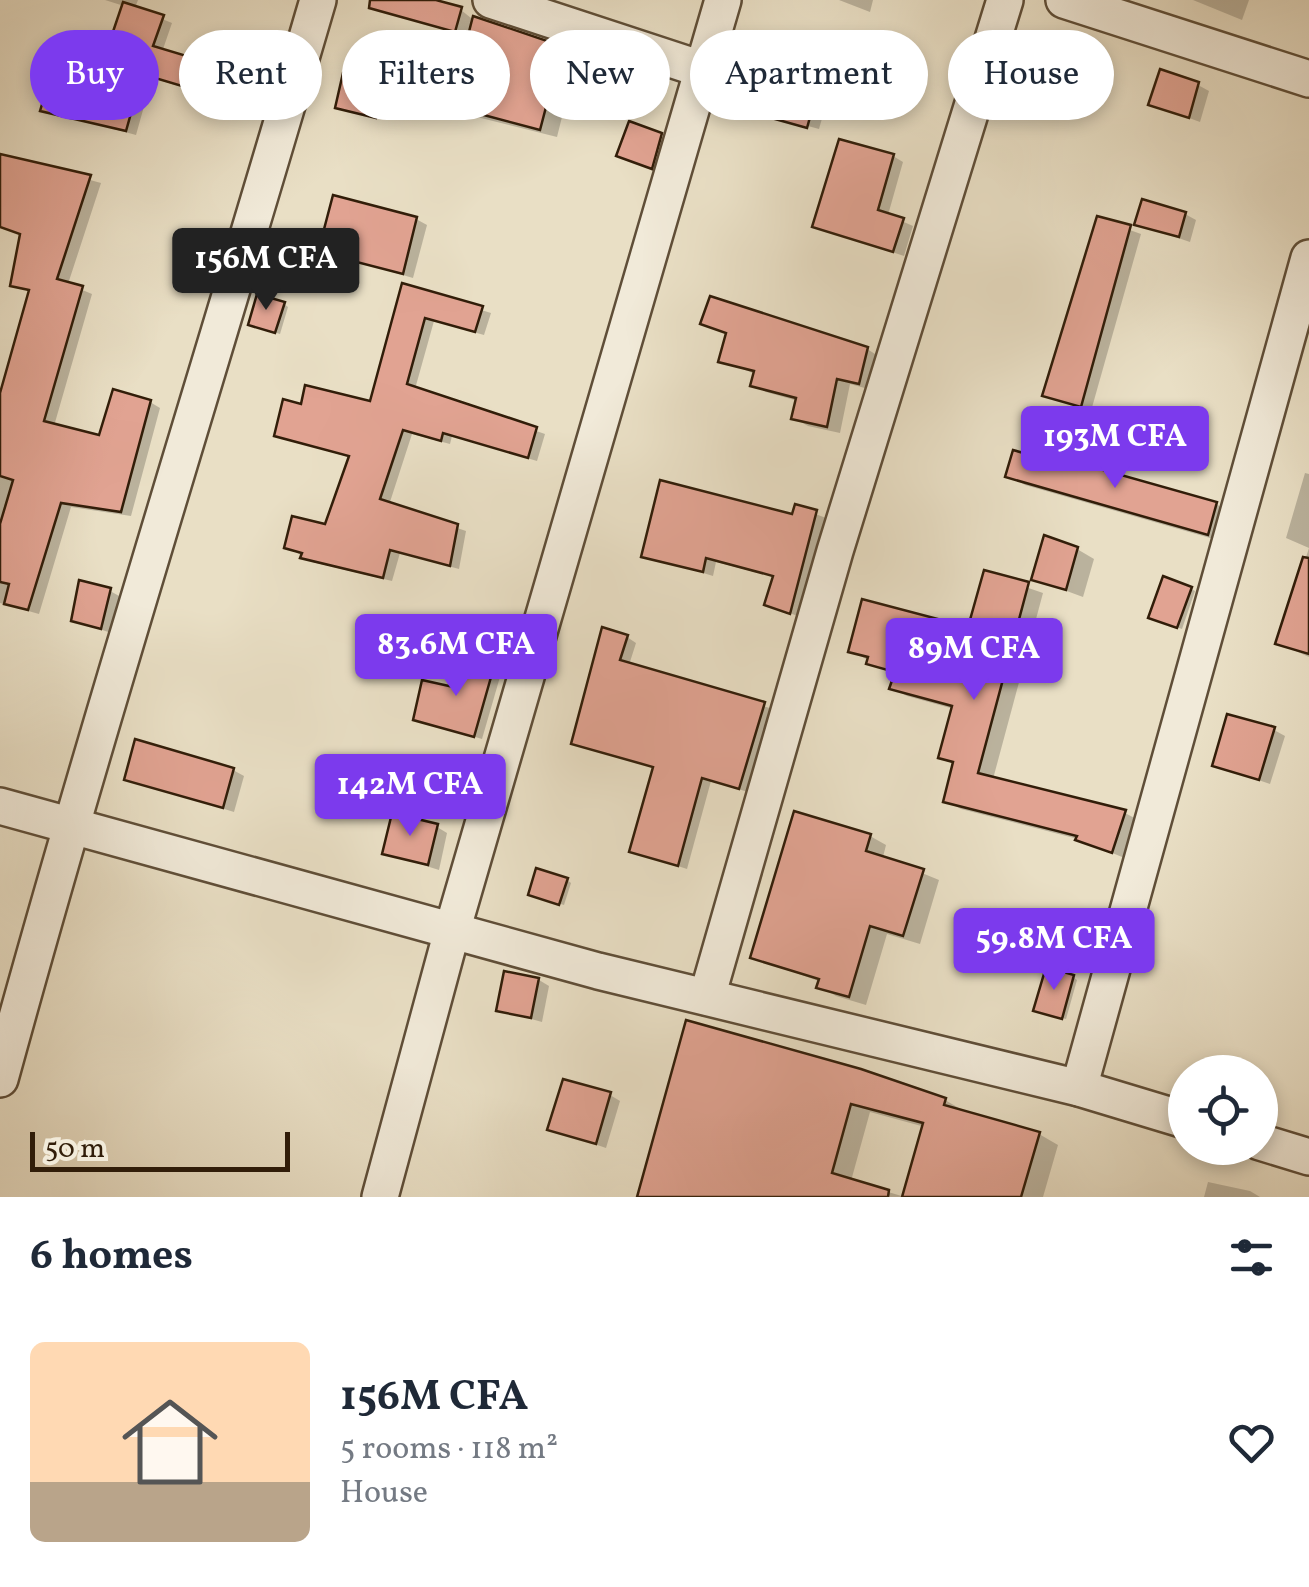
<!DOCTYPE html>
<html lang="en">
<head>
<meta charset="utf-8">
<style>
	:root { --surface:#fff; --page:#f6f6f7; --text:#1f2937; --muted:#747a83; --line:#e0e1e3; --accent:#7c3aed }
	body { margin:0; font-family:Vollkorn,serif; background:var(--page); color:var(--text); height:100vh; display:flex; flex-direction:column; font-size:38px; white-space:nowrap }
	* { box-sizing:border-box; margin:0 }
	p { font-size:32px; color:var(--muted) }
	.icon { flex:none; width:55px; height:55px; fill:none; stroke:currentColor; stroke-width:2; stroke-linecap:round; stroke-linejoin:round }
	.map { position:relative; height:1197px; overflow:hidden }
	.details { display:flex; flex-direction:column; background:var(--surface); flex:1 }
	.details>* { flex:none }
	.banner { position:absolute; left:30px; top:30px; width:1250px; height:90px; display:flex; gap:20px }
	.controls { position:absolute; left:1168px; top:1055px; display:grid; gap:20px }
	.controls a { display:grid; place-items:center; width:110px; height:110px; border-radius:50%; background:var(--surface); box-shadow:0 5px 15px #0003; font-size:50px }
	.scale { position:absolute; left:30px; bottom:25px; width:260px; box-sizing:border-box; padding-left:10px; border:5px solid #311d09; border-top:0; font-size:28px; line-height:35px; white-space:nowrap; color:#311d09; -webkit-text-stroke:8px #f1ead9; paint-order:stroke }
	.price { position:absolute; translate:-50% -85px; padding:0 22px; border-radius:10px; background:var(--accent); color:#fff; font-size:32px; line-height:65px; filter:drop-shadow(0 2px 5px #0008) }
	.price::after { content:''; position:absolute; left:50%; top:60px; width:30px; height:22px; margin-left:-15px; background:inherit; clip-path:polygon(0 0,100% 0,50% 100%) }
	.price.on { background:#222; color:#fff }
	ul { padding:0; list-style:none }
	li { display:flex; align-items:center; gap:30px; height:250px; padding:0 30px }
	li+li { border-top:2px solid var(--line) }
	li span { display:grid; place-items:center; flex:none; width:280px; height:200px; border-radius:15px; color:#555 }
	li>.icon { margin-inline-start:auto }
	span .icon { width:120px; height:120px; fill:#fffc; stroke-width:1 }
	li b { font-size:42px }
	h2 { display:flex; justify-content:space-between; align-items:center; height:120px; padding:0 30px; font-size:42px }
	.tag { padding:0 35px; border-radius:45px; background:var(--surface); box-shadow:0 5px 15px #0003; font-size:35px; line-height:90px }
	.tag.on { background:var(--accent); color:#fff }
	.map>svg:first-child { display:block }
</style>
</head>
<body>
<div class="map">
<svg width="1309" height="1197" viewBox="0 0 1309 1197">
	<rect width="100%" height="100%" fill="#e9dfc5"/>
	<filter id="stains"><feTurbulence type="fractalNoise" baseFrequency=".002" numOctaves="4"/><feColorMatrix values="0 0 0 0 .2 0 0 0 0 .09 0 0 0 0 .02 0 0 0 .5 -.17"/></filter>
	<radialGradient id="worn" r=".72"><stop offset=".6" stop-color="#630" stop-opacity="0"/><stop offset="1" stop-color="#630" stop-opacity=".3"/></radialGradient>
	<!-- shadow -->
	<g fill="#0003" fill-rule="evenodd">
		<polygon points="105,0 138,0 135,8 172,23 162,52 229,74 222,99 152,78 136,135 43,110 95,93 124,6"/>
		<polygon points="410,0 461,10 471,18 577,57 557,137 469,115 453,105 470,38 406,16"/>
		<polygon points="839,0 873,0 870,12"/>
		<polygon points="1193,0 1249,0 1242,20"/>
		<polygon points="383,84 394,90 388,118 338,107"/>
		<polygon points="1198,85 1209,91 1200,122 1151,104"/>
		<polygon points="814,102 825,108 819,129 760,113"/>
		<polygon points="661,136 672,142 663,173 630,161"/>
		<polygon points="0,155 101,183 68,284 92,294 54,426 101,438 150,402 160,408 131,516 71,507 39,614 0,603 0,401 31,292 13,285 23,235 0,227"/>
		<polygon points="893,156 903,162 888,215 913,226 904,256 814,226"/>
		<polygon points="1185,214 1196,220 1190,242 1137,224"/>
		<polygon points="416,219 427,225 413,278 321,251"/>
		<polygon points="1099,219 1141,234 1091,411 1045,395"/>
		<polygon points="404,286 491,313 484,335 434,321 415,389 545,434 537,461 452,436 450,444 412,434 389,505 466,531 459,569 400,553 392,581 312,562 287,547 327,527 351,458 276,435 303,407 372,404"/>
		<polygon points="284,304 288,307 280,334 255,326"/>
		<polygon points="703,323 867,349 880,357 872,390 850,384 840,433 808,426 794,418 798,401 766,392 752,384 755,374 721,360 728,335"/>
		<polygon points="1068,468 1216,504 1232,514 1224,542 1025,485 1008,475"/>
		<polygon points="1305,473 1309,474 1309,657 1278,643 1309,548 1286,538"/>
		<polygon points="797,507 826,518 800,617 767,604 775,577 716,562 713,576 644,555 794,517"/>
		<polygon points="1077,549 1094,559 1083,597 1034,579"/>
		<polygon points="985,573 1043,593 993,779 1125,813 1140,821 1127,859 1078,839 961,809 946,801 955,765 941,757 954,709 907,696 892,688 896,675 851,651 970,630"/>
		<polygon points="1191,589 1195,591 1182,629 1156,620"/>
		<polygon points="110,591 121,597 111,633 74,620"/>
		<polygon points="627,637 636,643 629,665 773,709 748,792 711,781 687,869 632,851 656,768 574,743"/>
		<polygon points="494,665 502,670 482,739 416,719"/>
		<polygon points="1274,730 1285,736 1270,784 1215,765"/>
		<polygon points="233,770 244,776 234,812 127,779"/>
		<polygon points="437,827 447,833 439,870 385,853"/>
		<polygon points="870,836 886,845 883,857 939,880 920,944 887,934 866,1005 836,996 819,986 821,982 753,957"/>
		<polygon points="567,880 571,883 564,905 535,896"/>
		<polygon points="1073,977 1077,980 1066,1019 1041,1012"/>
		<polygon points="539,980 549,986 542,1022 499,1010"/>
		<path d="M 688,1023 L 945,1100 L 964,1111 L 1039,1134 L 1058,1145 L 1043,1197 L 637,1197 ZM 870,1112 L 925,1127 L 905,1197 L 851,1181 Z"/>
		<polygon points="610,1095 620,1101 606,1148 550,1129"/>
		<polygon points="1208,1182 1250,1191 1260,1197 1204,1197"/>
	</g>
	<!-- building -->
	<g fill="#e1a392" stroke="#311d09" stroke-width="2.5">
		<polygon points="370,0 436,0 462,7 455,32 369,8"/>
		<polygon points="123,2 164,15 153,46 220,66 212,95 142,74 126,131 40,111 49,81 93,91"/>
		<polygon points="473,16 562,46 540,130 450,106"/>
		<polygon points="1160,69 1199,82 1189,118 1148,105"/>
		<polygon points="343,73 384,82 376,118 335,108"/>
		<polygon points="765,85 815,99 807,128 757,114"/>
		<polygon points="629,121 662,133 652,169 616,156"/>
		<polygon points="839,139 894,154 878,210 904,218 893,252 812,227"/>
		<polygon points="0,154 91,175 57,279 83,286 44,421 99,435 113,389 151,400 121,512 61,503 28,610 4,604 9,584 0,582 0,524 13,480 0,476 0,393 29,290 10,286 20,234 0,227"/>
		<polygon points="333,195 417,217 403,274 318,252"/>
		<polygon points="1142,199 1186,212 1179,237 1134,225"/>
		<polygon points="1097,216 1131,225 1081,407 1042,396"/>
		<polygon points="402,283 483,306 475,332 425,318 407,384 537,427 528,458 443,433 441,441 403,430 380,499 458,524 450,566 390,550 383,578 300,558 302,553 284,548 292,516 325,524 349,456 274,436 283,399 301,404 305,385 370,401"/>
		<polygon points="257,294 285,302 275,333 248,325"/>
		<polygon points="710,296 868,347 859,384 837,379 827,427 791,419 796,398 750,386 754,371 718,362 726,333 700,324"/>
		<polygon points="1013,450 1066,465 1068,460 1217,502 1208,535 1005,477"/>
		<polygon points="660,480 792,514 795,504 817,510 790,614 764,605 773,576 706,558 703,572 641,557"/>
		<polygon points="1044,535 1078,547 1066,590 1031,580"/>
		<polygon points="1303,557 1309,558 1309,654 1275,644"/>
		<polygon points="984,570 1029,582 978,773 1126,810 1112,853 1075,840 1077,836 943,802 953,762 938,758 952,706 889,689 895,672 866,664 868,657 848,652 862,599 968,627"/>
		<polygon points="1163,576 1192,587 1177,628 1148,618"/>
		<polygon points="79,580 111,588 101,629 71,621"/>
		<polygon points="602,627 628,635 620,660 765,702 739,789 702,778 678,866 629,852 653,767 571,744"/>
		<polygon points="466,656 495,663 474,737 413,720 422,680 458,688"/>
		<polygon points="1227,714 1275,727 1259,780 1212,766"/>
		<polygon points="135,739 234,768 223,808 124,780"/>
		<polygon points="794,811 871,834 866,851 924,869 903,936 870,926 849,997 816,988 819,979 750,958"/>
		<polygon points="392,813 438,824 428,865 382,854"/>
		<polygon points="536,868 568,878 559,905 528,895"/>
		<polygon points="1046,967 1074,975 1062,1019 1033,1011"/>
		<polygon points="504,971 539,978 531,1018 496,1011"/>
		<polygon points="686,1020 861,1069 946,1098 944,1105 1040,1132 1021,1197 902,1197 923,1123 851,1104 832,1173 889,1190 888,1197 637,1197"/>
		<polygon points="563,1079 611,1092 596,1144 547,1130"/>
	</g>
	<g fill="none" stroke-linecap="round" stroke-linejoin="round">
		<!-- minor casing -->
		<g stroke="#5f4e38" stroke-width="40">
			<g id="minor">
				<polyline points="491,0 701,69"/>
				<polyline points="1064,0 1309,79"/>
				<polyline points="0,806 598,971 1079,1088 1185,1120"/>
				<polyline points="707,997 835,551 1005,0"/>
				<path d="M 0,1079 C 99,717 213,360 318,0"/>
				<polyline points="1079,1088 1309,258"/>
				<polyline points="1260,1142 1309,1157"/>
				<polyline points="380,1197 452,931 723,0"/>
			</g>
		</g>
		<!-- minor -->
		<use href="#minor" stroke="#f1ead9" stroke-width="35"/>
	</g>
	<rect width="100%" height="100%" filter="url(#stains)"/>
	<rect width="100%" height="100%" fill="url(#worn)"/>
</svg>
<div class="controls">
<a><svg class="icon" aria-label="locate" viewBox="0 0 24 24"><circle cx="12" cy="12" r="6"/><path d="M12 2v4M12 18v4M2 12h4M18 12h4"/></svg></a>
</div>
<div class="scale">50 m</div>
<b class="price on" style="left:266px;top:313px">156M CFA</b>
<b class="price" style="left:1115px;top:491px">193M CFA</b>
<b class="price" style="left:456px;top:699px">83.6M CFA</b>
<b class="price" style="left:974px;top:703px">89M CFA</b>
<b class="price" style="left:410px;top:839px">142M CFA</b>
<b class="price" style="left:1054px;top:993px">59.8M CFA</b>
<div class="banner">
<a class="tag on">Buy</a>
<a class="tag">Rent</a>
<a class="tag">Filters</a>
<a class="tag">New</a>
<a class="tag">Apartment</a>
<a class="tag">House</a>
</div>
</div>
<section class="details">
<h2>6 homes<svg class="icon" aria-label="filters" viewBox="0 0 24 24"><path d="M4 7h16M4 17h16"/><circle cx="9" cy="7" r="2"/><circle cx="15" cy="17" r="2"/></svg></h2>
<ul>
<li><span style="background:linear-gradient(#ffd9b3 70%,#b9a48a 0)"><svg class="icon" aria-label="home" viewBox="0 0 24 24"><path d="M3 11l9-7 9 7M6 9v11h12V9"/></svg></span><div><b>156M CFA</b><p>5 rooms · 118 m²</p><p>House</p></div><svg class="icon" aria-label="heart" viewBox="0 0 24 24"><path d="M12 20l-8-8c-3-5 5-10 8-4 3-6 11-1 8 4z"/></svg></li>
</ul>
</section>
</body>
</html>
